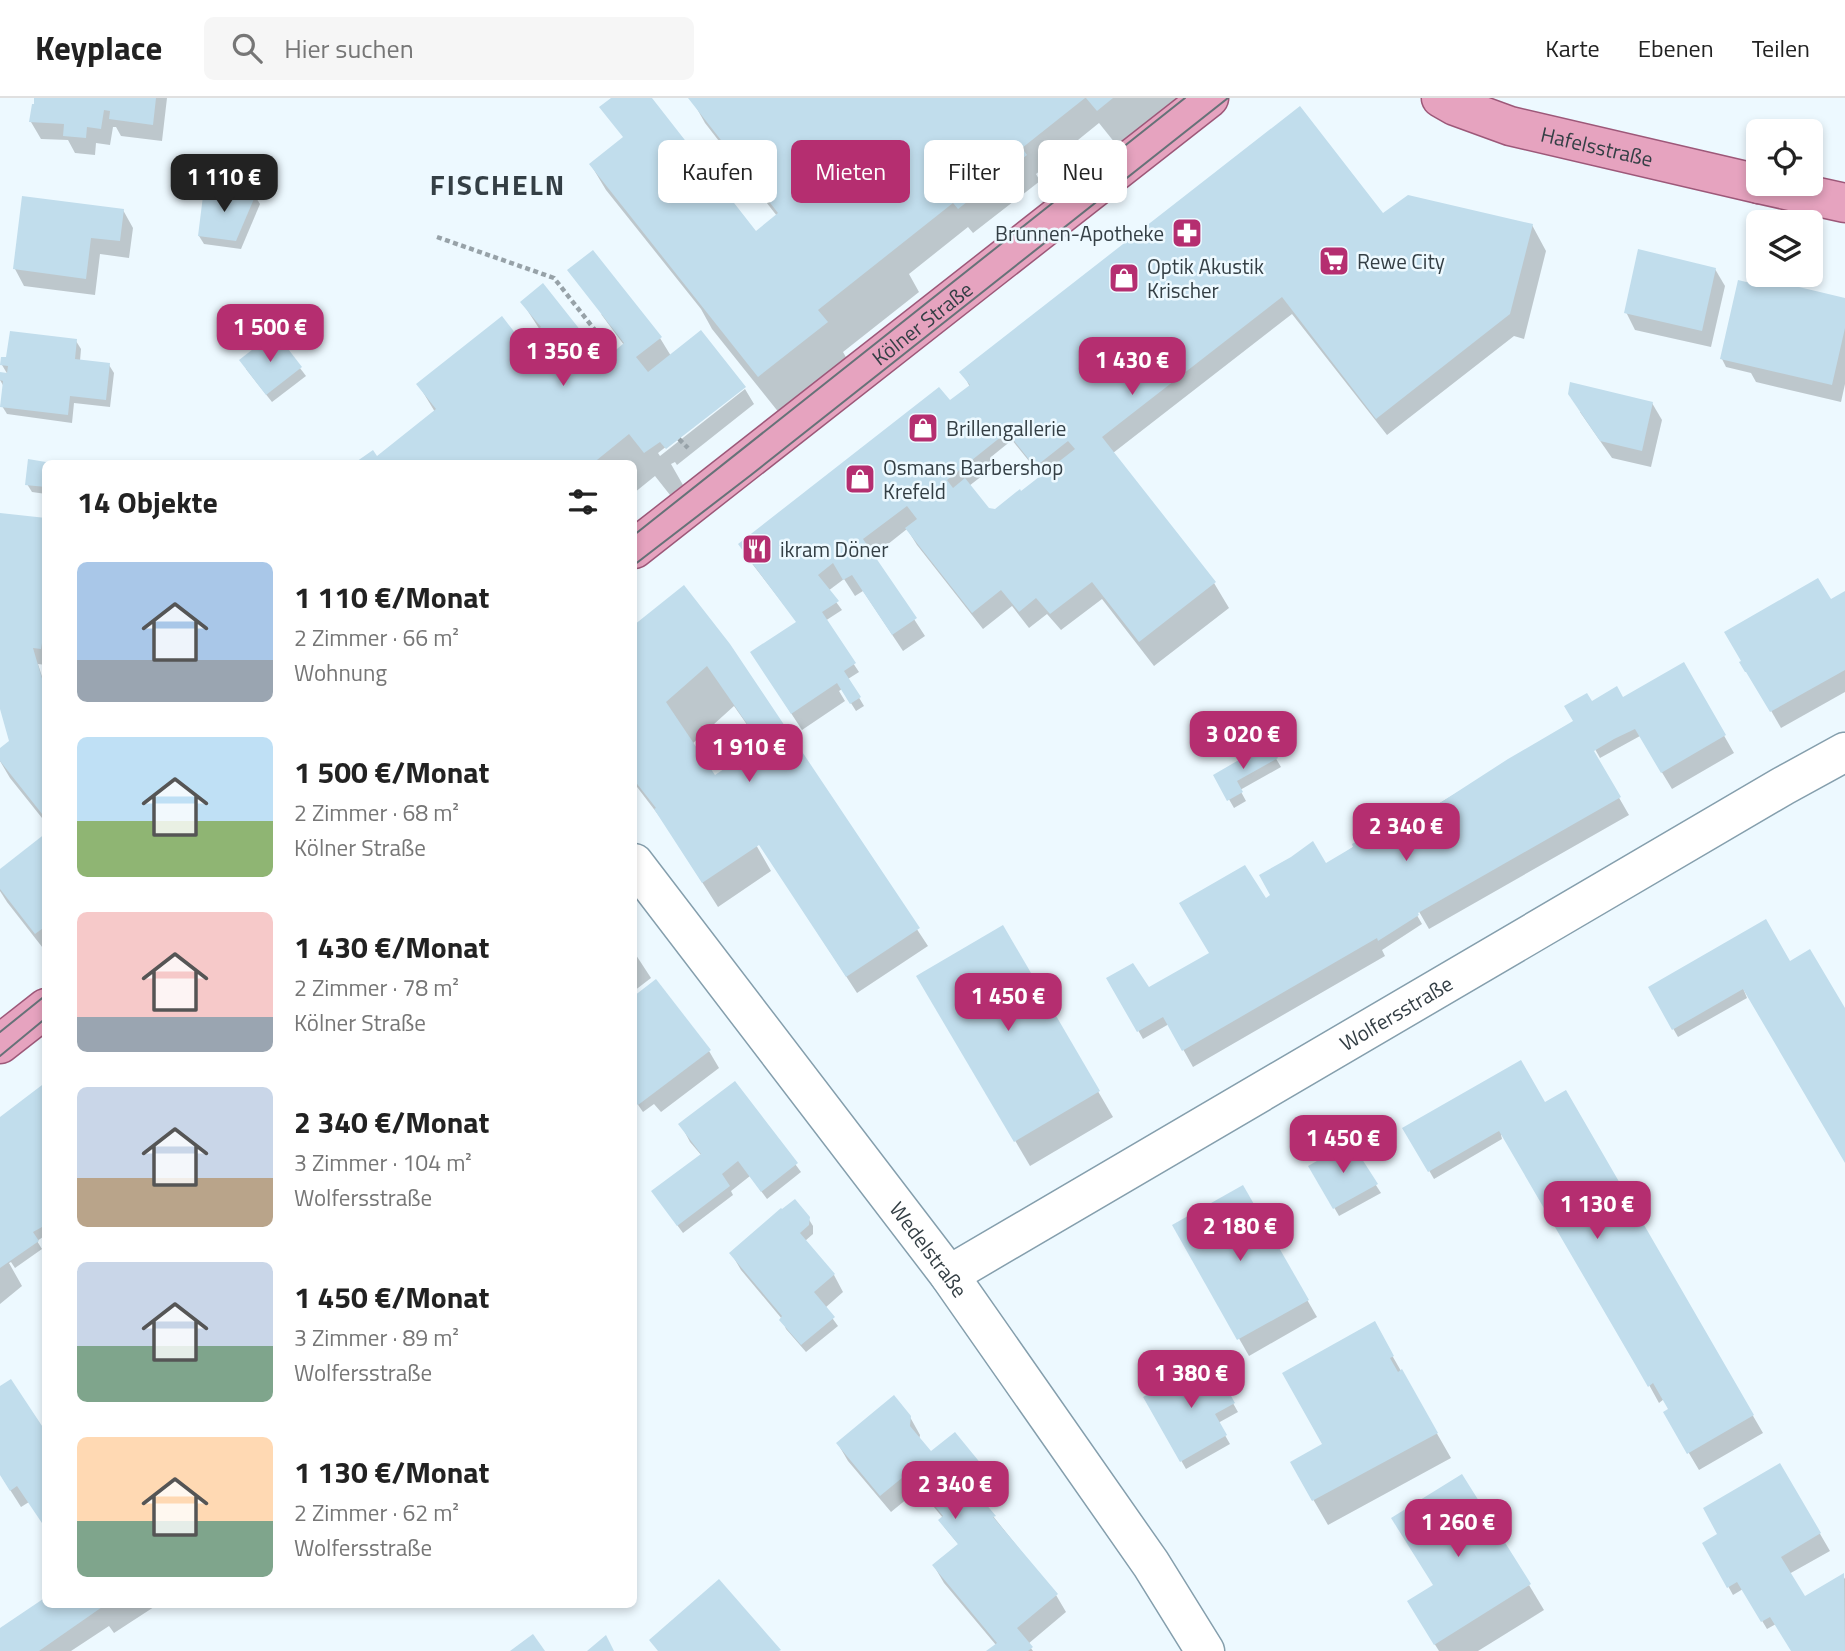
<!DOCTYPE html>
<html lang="de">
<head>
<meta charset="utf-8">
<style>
	:root { --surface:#fff; --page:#f6f6f6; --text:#222; --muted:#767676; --line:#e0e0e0; --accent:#b52e70 }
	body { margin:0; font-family:"Titillium Web",sans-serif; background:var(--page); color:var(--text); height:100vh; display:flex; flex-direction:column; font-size:26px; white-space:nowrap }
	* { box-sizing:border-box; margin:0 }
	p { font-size:23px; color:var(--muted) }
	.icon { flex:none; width:38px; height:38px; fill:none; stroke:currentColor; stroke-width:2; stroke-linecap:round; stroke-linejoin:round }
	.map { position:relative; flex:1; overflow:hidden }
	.sheet { position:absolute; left:42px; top:362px; width:595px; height:1148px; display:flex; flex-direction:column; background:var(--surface); border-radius:10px; box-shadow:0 4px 10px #0003 }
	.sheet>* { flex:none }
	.guide { position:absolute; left:658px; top:42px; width:665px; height:63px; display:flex; gap:14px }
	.controls { position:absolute; left:1746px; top:21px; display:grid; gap:14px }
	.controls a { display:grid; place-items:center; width:77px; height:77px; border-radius:10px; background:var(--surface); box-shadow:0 4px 10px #0003; font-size:35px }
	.price { position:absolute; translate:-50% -60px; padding:0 16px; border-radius:14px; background:var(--accent); color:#fff; font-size:23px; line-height:46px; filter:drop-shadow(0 2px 4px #0008) }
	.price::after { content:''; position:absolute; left:50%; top:42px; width:21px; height:16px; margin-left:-10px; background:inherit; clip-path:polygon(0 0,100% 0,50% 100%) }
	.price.on { background:#222; color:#fff }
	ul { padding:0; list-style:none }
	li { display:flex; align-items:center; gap:21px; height:175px; padding:0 35px }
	li span { display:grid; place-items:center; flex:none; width:196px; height:140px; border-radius:10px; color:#555 }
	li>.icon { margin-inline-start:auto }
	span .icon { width:84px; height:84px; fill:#fffc; stroke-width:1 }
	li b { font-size:30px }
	h2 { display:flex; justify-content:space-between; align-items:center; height:84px; padding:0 35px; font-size:30px }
	.tag { padding:0 24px; border-radius:10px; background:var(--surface); box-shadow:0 4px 10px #0003; font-size:24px; line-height:63px }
	.tag.on { background:var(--accent); color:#fff }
	header { display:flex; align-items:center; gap:42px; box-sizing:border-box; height:98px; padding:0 35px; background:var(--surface); border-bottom:2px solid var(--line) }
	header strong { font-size:33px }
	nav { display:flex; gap:38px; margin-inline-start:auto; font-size:24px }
	.search { width:490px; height:63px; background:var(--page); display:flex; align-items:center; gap:18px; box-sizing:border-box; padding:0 24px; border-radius:10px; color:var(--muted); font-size:26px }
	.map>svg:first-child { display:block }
</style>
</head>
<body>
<header>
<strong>Keyplace</strong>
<div class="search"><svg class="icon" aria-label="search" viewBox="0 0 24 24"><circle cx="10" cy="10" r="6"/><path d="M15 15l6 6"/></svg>Hier suchen</div>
<nav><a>Karte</a><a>Ebenen</a><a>Teilen</a></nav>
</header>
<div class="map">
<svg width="1845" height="1553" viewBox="0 0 1845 1553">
	<rect width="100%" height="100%" fill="#edf9ff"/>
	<!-- shadow -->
	<g fill="#0003" fill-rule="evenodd">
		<polygon points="36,0 167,0 162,43 121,38 116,29 113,29 110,47 96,45 95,57 75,55 68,42 41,41 31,24"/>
		<polygon points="614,0 649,0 755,135 777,118 705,25 691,0 1192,0 1123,55 1099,25 1036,76 1040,83 973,135 968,129 909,176 919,194 843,254 851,268 784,321 712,231 701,211 606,92 591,67 625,41"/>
		<polygon points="205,92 255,98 260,106 241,151 204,146 199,138"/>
		<polygon points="123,112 133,130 129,160 100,156 95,197 24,188 15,171"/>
		<path d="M 1383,118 L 1532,127 L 1546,153 L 1524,241 L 1514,238 L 1387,337 L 1292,216 L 1113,355 L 1214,485 L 1229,510 L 1154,568 L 1102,501 L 1061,532 L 1047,516 L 1029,530 L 1012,508 L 983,531 L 917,447 L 907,431 L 873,458 L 925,538 L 903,553 L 863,493 L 855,498 L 844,481 L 828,493 L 842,512 L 825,523 L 859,574 L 848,581 L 864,608 L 856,613 L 842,591 L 839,593 L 845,603 L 802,632 L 763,572 L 798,525 L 750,463 L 740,446 L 955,312 L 970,289 L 962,274 ZM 1012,342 L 1042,379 L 1028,405 L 995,413 L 988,411 L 969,388 L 996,367 L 991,359 Z"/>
		<polygon points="1715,171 1725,188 1711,249 1635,232 1626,214"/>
		<polygon points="1845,202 1845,286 1841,304 1756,284 1751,275 1726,269 1722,261"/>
		<polygon points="522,204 612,275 624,247 601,216 660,240 671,258 743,288 658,355 660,358 745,291 754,306 677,367 675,364 671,366 683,387 670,397 655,378 634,395 634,366 383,366 435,314 418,286 521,247 540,232"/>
		<polygon points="275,237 306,278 272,304 246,271"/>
		<polygon points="76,243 81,251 80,263 109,267 114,275 110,309 74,305 72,325 7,316 2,308 4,289 0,282 8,277 2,267"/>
		<polygon points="1652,305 1662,322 1651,369 1612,360 1580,314"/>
		<polygon points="29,363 48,366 46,366 46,396 32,394 27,386"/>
		<polygon points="0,416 46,422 46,567 38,566 46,591 46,725 10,680 0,663 0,652 10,644 0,605"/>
		<path d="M 684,490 L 729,547 L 928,848 L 857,895 L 758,743 L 755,745 L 771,773 L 718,809 L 663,723 L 634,685 L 634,530 ZM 734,608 L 762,648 L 714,679 L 692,646 Z"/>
		<polygon points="1845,530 1845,594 1781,630 1758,590"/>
		<polygon points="1683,566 1734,655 1672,691 1640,638 1600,660 1591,644 1588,646 1629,717 1429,831 1378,742 1575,624 1591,605 1622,602"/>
		<polygon points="1268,647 1281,669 1240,692 1246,703 1234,710 1215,677"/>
		<polygon points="46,737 46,854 7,804 0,793 0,773"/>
		<polygon points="1371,737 1422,826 1382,852 1385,858 1193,969 1169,926 1143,941 1109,881 1148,892 1211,856 1266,802 1325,768"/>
		<polygon points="1002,829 1113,1019 1030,1068 919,879"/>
		<polygon points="634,854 651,880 634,893"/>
		<polygon points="1789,865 1845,914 1845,1060 1743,890 1747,900 1678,939 1650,890"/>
		<polygon points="656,883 709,953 719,970 661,1014 654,1006 643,1014 634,1001 634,901"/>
		<polygon points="46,986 46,1137 37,1143 42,1151 15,1170 11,1164 9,1165 22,1188 0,1206 0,1022"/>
		<polygon points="1565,995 1763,1335 1699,1372 1665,1315 1670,1312 1664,1301 1659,1305 1648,1285 1504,1037 1501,1037 1502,1041 1434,1081 1405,1031 1544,1006"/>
		<polygon points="681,1027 773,1036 801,1074 767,1101 750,1078 731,1093 733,1097 683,1135 658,1101 702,1058 690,1044"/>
		<polygon points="1350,1047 1381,1095 1339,1118 1311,1069"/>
		<polygon points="1242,1089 1317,1219 1249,1258 1175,1128"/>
		<polygon points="808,1120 813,1128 813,1136 805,1143 834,1177 843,1194 825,1210 838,1228 806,1254 786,1231 782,1221 741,1172 731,1155"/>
		<polygon points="1374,1226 1451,1360 1328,1427 1292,1365 1324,1346"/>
		<polygon points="1209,1263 1238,1314 1218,1325 1230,1346 1186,1371 1145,1300"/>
		<polygon points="0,1290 29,1404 21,1409 0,1376"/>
		<polygon points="910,1319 920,1337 919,1342 930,1356 989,1379 999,1396 985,1408 1056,1497 1066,1514 1028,1546 1033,1553 989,1553 996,1547 944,1485 934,1468 959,1447 945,1430 940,1422 943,1420 919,1391 891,1414 848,1363 838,1346"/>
		<polygon points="1780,1367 1830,1453 1789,1476 1804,1501 1843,1478 1845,1481 1845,1553 1792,1553 1776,1526 1767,1531 1743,1491 1733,1497 1704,1445 1717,1438"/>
		<polygon points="1529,1487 1544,1512 1478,1553 1439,1553 1424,1529"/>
		<polygon points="46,1507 157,1507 114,1535 109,1528 71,1553 0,1553 0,1532"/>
	</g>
	<!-- building -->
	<g fill="#c1ddec" fill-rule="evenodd">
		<polygon points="34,0 156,0 153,27 109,21 110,13 104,12 101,31 87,29 86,40 63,38 64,26 29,24 32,6 34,6"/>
		<polygon points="611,0 652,0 756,133 778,115 688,0 1085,0 1022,50 1027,57 958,111 953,105 818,212 828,224 758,279 589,66 623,39 599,9"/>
		<polygon points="1086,0 1113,0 1097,13"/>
		<path d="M 1300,8 L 1383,115 L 1408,97 L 1533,126 L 1510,216 L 1376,321 L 1282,199 L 1102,339 L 1216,484 L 1139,544 L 1092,484 L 1050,516 L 1036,500 L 1019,514 L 1001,492 L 972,515 L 905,430 L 917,421 L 907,408 L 863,441 L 917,520 L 892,537 L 852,477 L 843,482 L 833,465 L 818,477 L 839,503 L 822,514 L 856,565 L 844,573 L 861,599 L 850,606 L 837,585 L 791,616 L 750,554 L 796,524 L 738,446 L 939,289 L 950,302 L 970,287 L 959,274 ZM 1007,334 L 1035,369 L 1068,343 L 1075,351 L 1021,393 L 1020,391 L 995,411 L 989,410 L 965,380 L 953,390 L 947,382 Z"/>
		<polygon points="204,90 256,96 236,143 198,138"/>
		<polygon points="22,98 124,111 120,143 91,140 86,181 13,171"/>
		<polygon points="1638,151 1716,170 1702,233 1624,215"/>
		<polygon points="593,152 662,239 636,259 648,274 701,232 746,289 666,351 660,344 644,355 629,336 592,366 353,366 373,352 377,358 436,311 416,286 502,218 522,244 541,229 520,204 543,185 604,262 624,245 567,172"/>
		<polygon points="1765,181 1845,200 1845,230 1832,287 1720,261 1738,182 1763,188"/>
		<polygon points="10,233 77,241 75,261 110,265 106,302 70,298 68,317 0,309 3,283 0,282 0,274 7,275 8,268 0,267 1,259 6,259"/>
		<polygon points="275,234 302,269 266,297 239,262"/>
		<polygon points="1570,284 1653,304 1642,353 1600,343 1568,296"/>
		<polygon points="28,361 46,364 46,389 25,387"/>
		<polygon points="0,415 46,420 46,521 41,551 33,550 46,594 46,721 0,663 0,650 9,643 0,611"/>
		<polygon points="1818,480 1831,501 1845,493 1845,572 1770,614 1746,574 1745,574 1739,564 1741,563 1724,534"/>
		<path d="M 684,487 L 730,546 L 920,830 L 846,879 L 759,747 L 702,785 L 654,711 L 656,710 L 634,682 L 634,527 ZM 707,568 L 761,646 L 715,677 L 666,604 Z"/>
		<polygon points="1684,564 1726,637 1661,675 1635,631 1614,641 1594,653 1621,699 1418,815 1419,817 1378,843 1377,840 1182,953 1163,919 1137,934 1106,880 1133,865 1149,889 1209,855 1179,805 1245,767 1266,800 1270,797 1259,777 1291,759 1313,743 1326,765 1353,749 1352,746 1371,735 1376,742 1443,703 1508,661 1573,623 1564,608 1587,595 1592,603 1617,588 1623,599"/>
		<polygon points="1268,645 1278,660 1237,683 1243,694 1227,703 1213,677"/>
		<polygon points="46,735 46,828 35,836 0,791 0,771"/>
		<polygon points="1766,821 1790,863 1810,851 1845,910 1845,1065 1743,891 1672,932 1648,889"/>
		<polygon points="1003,827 1100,993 1014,1044 916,878"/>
		<polygon points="656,881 711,952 638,1007 634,1002 634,898"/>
		<polygon points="1521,962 1545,1004 1566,992 1754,1317 1687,1356 1663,1314 1668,1311 1653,1285 1648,1289 1636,1268 1499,1033 1428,1074 1402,1030"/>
		<polygon points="735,983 798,1065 761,1094 738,1063 722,1076 730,1088 677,1128 651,1093 701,1056 678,1026"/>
		<polygon points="46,984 46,1134 42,1129 33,1134 39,1143 0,1170 0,1019"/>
		<polygon points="1351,1044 1378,1086 1333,1111 1308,1068"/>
		<polygon points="1243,1087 1309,1202 1237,1242 1172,1127"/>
		<polygon points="795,1101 810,1119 809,1127 800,1135 835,1176 814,1194 835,1219 801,1247 779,1222 782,1218 729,1155 781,1110 782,1111"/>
		<polygon points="1375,1223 1394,1258 1390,1260 1398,1274 1402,1271 1438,1335 1312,1403 1290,1364 1322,1346 1282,1275"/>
		<polygon points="1210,1261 1235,1305 1215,1316 1227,1337 1180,1364 1143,1299"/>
		<polygon points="11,1281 46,1334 46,1431 17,1388 10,1393 0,1377 0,1288"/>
		<polygon points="894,1297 911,1318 910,1328 931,1353 955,1334 991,1378 974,1392 996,1418 993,1419 1058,1496 1017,1530 1033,1549 1028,1553 986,1553 997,1545 932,1467 958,1446 938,1422 943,1418 908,1375 880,1398 836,1345"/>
		<polygon points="1780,1365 1821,1435 1781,1459 1805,1498 1844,1475 1845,1553 1791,1553 1770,1519 1761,1524 1737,1484 1727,1490 1702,1445 1717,1436 1703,1410"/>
		<polygon points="1462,1376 1531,1486 1434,1547 1407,1503 1433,1487 1391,1420"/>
		<polygon points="719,1481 781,1552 779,1553 658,1553 649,1542"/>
		<polygon points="46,1499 46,1507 105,1507 39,1553 0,1553 0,1530"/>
		<polygon points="533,1536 545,1553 510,1553"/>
		<polygon points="606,1537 614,1553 587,1553"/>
	</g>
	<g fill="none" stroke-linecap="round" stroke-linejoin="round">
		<!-- minor casing -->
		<g stroke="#859fad" stroke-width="41">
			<g id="minor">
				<path id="s1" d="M 634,765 L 949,1177 L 1151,1466 L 1205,1553"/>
				<path id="s2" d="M 949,1177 L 1783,688 L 1845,654"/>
			</g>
		</g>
		<!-- major casing -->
		<g stroke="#9d5879" stroke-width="41">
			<g id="major">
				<path id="s3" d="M 1441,0 L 1455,8 L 1510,28 L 1759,86"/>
				<polyline points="1759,86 1845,105"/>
				<path id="s4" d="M 634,451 L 1209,0"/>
				<polyline points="0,946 46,910"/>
			</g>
		</g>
		<!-- path -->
		<g stroke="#97a2a8" stroke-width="4.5" stroke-dasharray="5 3.5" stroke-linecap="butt">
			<polyline points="437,139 554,180 613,255"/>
			<polyline points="679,341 688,350"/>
		</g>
		<!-- minor -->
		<use href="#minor" stroke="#fff" stroke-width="38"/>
		<!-- major -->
		<use href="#major" stroke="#e6a3bf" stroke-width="38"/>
		<!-- tram -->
		<g stroke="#667278" stroke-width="2">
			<polyline points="634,437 1185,0"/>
			<polyline points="634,467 751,377 1228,0"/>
			<polyline points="0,934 46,897"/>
			<polyline points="0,958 46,920"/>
		</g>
	</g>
	<!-- icons -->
	<defs>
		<g id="pharmacy-square" transform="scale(1.575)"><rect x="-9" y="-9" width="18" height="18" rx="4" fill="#b52e70" stroke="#edf9ff"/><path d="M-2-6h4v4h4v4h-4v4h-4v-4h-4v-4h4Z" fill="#fff"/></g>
		<g id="supermarket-square" transform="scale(1.575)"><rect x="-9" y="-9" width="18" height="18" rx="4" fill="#b52e70" stroke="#edf9ff"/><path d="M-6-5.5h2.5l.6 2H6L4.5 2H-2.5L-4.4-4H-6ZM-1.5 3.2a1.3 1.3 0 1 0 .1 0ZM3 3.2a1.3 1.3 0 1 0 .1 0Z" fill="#fff"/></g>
		<g id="shop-square" transform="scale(1.575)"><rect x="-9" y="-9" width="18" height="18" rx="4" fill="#b52e70" stroke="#edf9ff"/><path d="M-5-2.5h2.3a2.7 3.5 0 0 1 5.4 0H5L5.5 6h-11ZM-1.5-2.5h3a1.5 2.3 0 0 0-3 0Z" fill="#fff"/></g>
		<g id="restaurant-square" transform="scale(1.575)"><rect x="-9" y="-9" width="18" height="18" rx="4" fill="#b52e70" stroke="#edf9ff"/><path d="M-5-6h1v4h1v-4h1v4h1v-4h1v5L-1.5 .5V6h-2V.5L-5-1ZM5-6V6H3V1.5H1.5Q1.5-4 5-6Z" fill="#fff"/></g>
	</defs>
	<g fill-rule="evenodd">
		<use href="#pharmacy-square" x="1187" y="135"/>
		<use href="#supermarket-square" x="1334" y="163"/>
		<use href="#shop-square" x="1124" y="180"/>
		<use href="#shop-square" x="923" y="330"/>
		<use href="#shop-square" x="860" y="381"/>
		<use href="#restaurant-square" x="757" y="451"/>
	</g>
	<g text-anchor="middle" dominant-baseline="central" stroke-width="5" stroke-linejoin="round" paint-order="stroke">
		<!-- street labels -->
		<g font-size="21" fill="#343f45" stroke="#edf9ff">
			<text stroke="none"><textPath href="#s3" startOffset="164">Hafelsstraße</textPath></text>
			<text stroke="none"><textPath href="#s4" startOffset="366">Kölner Straße</textPath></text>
			<text stroke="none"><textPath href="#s2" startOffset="518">Wolfersstraße</textPath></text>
			<text stroke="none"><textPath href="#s1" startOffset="486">Wedelstraße</textPath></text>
		</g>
		<!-- poi labels -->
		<g font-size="21" fill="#343f45" stroke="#edf9ff" text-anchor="start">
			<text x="1164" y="135" text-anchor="end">Brunnen-Apotheke</text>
			<text x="1357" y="163">Rewe City</text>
			<text x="1147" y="168">Optik Akustik<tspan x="1147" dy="24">Krischer</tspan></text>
			<text x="946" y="330">Brillengallerie</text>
			<text x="883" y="369">Osmans Barbershop<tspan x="883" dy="24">Krefeld</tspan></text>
			<text x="780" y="451">ikram Döner</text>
		</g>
		<!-- district labels -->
		<g font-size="28" font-weight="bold" letter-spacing="2" fill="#343f45" stroke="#edf9ff">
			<text x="498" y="86">FISCHELN</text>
		</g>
	</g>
</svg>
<div class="controls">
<a><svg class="icon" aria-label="locate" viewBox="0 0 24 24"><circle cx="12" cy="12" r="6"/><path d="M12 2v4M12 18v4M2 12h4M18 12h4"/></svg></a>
<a><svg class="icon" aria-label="layers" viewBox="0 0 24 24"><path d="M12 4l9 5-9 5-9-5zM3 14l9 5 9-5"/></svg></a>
</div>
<b class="price on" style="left:224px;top:116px">1 110 €</b>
<b class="price" style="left:270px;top:266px">1 500 €</b>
<b class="price" style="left:563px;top:290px">1 350 €</b>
<b class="price" style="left:1132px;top:299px">1 430 €</b>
<b class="price" style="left:1243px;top:673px">3 020 €</b>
<b class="price" style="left:749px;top:686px">1 910 €</b>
<b class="price" style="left:1406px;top:765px">2 340 €</b>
<b class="price" style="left:1008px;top:935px">1 450 €</b>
<b class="price" style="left:1343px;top:1077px">1 450 €</b>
<b class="price" style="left:1597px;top:1143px">1 130 €</b>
<b class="price" style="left:1240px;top:1165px">2 180 €</b>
<b class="price" style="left:1191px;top:1312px">1 380 €</b>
<b class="price" style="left:955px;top:1423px">2 340 €</b>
<b class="price" style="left:1458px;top:1461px">1 260 €</b>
<div class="guide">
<a class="tag">Kaufen</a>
<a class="tag on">Mieten</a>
<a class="tag">Filter</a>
<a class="tag">Neu</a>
</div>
<section class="sheet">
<h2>14 Objekte<svg class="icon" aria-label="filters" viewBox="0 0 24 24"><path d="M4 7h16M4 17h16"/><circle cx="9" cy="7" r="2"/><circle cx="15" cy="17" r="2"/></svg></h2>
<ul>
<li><span style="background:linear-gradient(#a9c7e8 70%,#9aa5b1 0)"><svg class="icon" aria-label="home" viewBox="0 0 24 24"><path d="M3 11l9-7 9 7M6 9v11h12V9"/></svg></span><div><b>1 110 €/Monat</b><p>2 Zimmer · 66 m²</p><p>Wohnung</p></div></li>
<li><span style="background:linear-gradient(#bfe0f5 60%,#8fb573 0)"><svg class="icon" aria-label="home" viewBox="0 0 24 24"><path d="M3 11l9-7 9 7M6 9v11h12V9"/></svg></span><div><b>1 500 €/Monat</b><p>2 Zimmer · 68 m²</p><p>Kölner Straße</p></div></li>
<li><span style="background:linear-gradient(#f6c9c9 75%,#9aa5b1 0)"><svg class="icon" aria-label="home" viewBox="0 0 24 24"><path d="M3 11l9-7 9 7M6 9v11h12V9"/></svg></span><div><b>1 430 €/Monat</b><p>2 Zimmer · 78 m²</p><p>Kölner Straße</p></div></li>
<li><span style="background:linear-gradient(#c9d6e8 65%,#b9a48a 0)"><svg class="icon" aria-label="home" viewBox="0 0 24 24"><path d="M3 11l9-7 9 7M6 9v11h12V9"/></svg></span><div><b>2 340 €/Monat</b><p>3 Zimmer · 104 m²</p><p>Wolfersstraße</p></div></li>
<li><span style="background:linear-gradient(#c9d6e8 60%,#7fa58c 0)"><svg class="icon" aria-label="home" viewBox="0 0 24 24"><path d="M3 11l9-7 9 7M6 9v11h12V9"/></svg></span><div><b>1 450 €/Monat</b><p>3 Zimmer · 89 m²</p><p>Wolfersstraße</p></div></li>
<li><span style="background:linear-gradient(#ffd9b3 60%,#7fa58c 0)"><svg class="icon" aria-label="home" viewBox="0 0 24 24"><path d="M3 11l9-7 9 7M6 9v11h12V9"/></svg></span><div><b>1 130 €/Monat</b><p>2 Zimmer · 62 m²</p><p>Wolfersstraße</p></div></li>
</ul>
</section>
</div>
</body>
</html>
